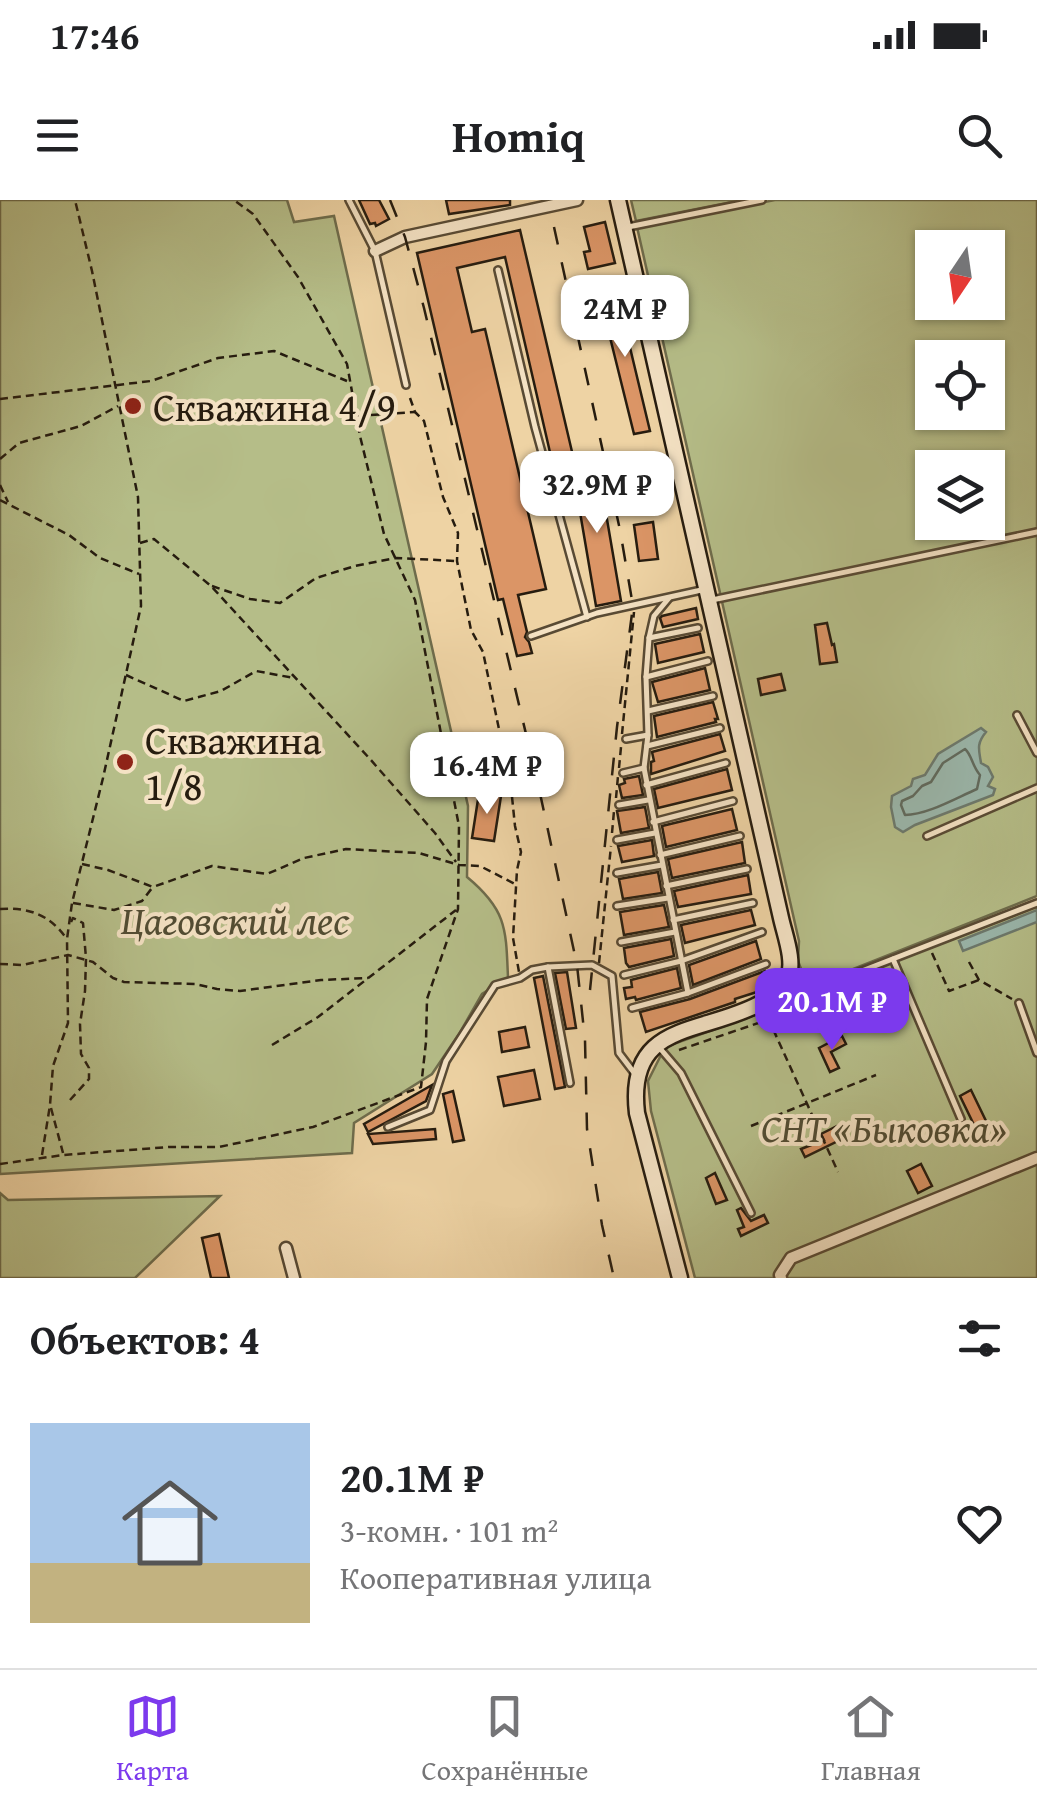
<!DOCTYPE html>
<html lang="ru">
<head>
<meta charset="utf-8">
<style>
	:root { --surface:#fff; --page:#f2f2f2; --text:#202124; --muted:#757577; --line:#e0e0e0; --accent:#7c3aed }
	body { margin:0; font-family:"Gentium Book Plus",serif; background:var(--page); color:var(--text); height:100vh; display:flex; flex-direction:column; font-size:38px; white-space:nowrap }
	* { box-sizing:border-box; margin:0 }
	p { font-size:32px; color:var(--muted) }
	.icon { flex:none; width:55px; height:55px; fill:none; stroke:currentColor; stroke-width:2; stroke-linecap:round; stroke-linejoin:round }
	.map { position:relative; height:1078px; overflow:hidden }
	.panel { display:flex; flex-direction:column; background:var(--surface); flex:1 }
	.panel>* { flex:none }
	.needle { width:65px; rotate:193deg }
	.controls { position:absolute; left:915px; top:30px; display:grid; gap:20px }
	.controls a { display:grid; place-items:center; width:90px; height:90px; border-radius:0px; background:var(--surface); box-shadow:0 2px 8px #0004; font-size:50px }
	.price { position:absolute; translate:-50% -85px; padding:0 22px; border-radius:20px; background:#fff; color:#222; font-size:32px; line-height:65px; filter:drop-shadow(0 2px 5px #0008) }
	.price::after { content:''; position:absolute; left:50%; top:60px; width:30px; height:22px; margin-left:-15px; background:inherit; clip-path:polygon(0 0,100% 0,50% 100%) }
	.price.selected { background:var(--accent); color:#fff }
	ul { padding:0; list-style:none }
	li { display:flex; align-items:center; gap:30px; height:250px; padding:0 30px }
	li span { display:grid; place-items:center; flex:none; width:280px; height:200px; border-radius:0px; color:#555 }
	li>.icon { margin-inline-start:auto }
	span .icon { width:120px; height:120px; fill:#fffc; stroke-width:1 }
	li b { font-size:42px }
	h2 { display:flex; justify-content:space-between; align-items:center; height:120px; padding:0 30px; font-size:42px }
	.status { display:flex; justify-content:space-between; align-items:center; height:70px; padding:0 50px; background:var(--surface); direction:ltr }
	.status svg { height:28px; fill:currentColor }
	header { display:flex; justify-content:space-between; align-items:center; height:130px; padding:0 30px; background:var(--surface); font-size:45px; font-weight:700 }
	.dock { display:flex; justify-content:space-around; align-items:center; height:140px; border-top:2px solid var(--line); background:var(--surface); font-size:28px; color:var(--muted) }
	.dock a { display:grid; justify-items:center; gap:5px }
	.dock .selected { color:var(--accent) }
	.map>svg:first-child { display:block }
</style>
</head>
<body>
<div class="status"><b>17:46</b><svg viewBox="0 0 49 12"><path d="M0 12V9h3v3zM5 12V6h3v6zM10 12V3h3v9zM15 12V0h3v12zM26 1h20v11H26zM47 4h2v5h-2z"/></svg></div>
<header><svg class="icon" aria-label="menu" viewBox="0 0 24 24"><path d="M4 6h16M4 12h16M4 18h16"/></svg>Homiq<svg class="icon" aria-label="search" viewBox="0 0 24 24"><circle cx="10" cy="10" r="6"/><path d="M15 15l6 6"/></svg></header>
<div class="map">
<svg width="1037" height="1078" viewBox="0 0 1037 1078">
	<rect width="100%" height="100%" fill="#eed3a4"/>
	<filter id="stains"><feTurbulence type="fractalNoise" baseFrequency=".002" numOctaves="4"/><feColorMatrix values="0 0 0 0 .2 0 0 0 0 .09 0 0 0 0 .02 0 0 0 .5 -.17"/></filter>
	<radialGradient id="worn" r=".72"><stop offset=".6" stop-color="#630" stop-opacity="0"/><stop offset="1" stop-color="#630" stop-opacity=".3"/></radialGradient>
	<!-- green -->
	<g fill="#b5bd88" stroke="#6e6c4c" stroke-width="2.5" fill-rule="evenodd">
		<path d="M 0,0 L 287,0 L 294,22 L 334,16 L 468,606 L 467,677 C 507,710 506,729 508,778 L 482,794 L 459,834 L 432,874 L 354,923 L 352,953 L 0,974 Z"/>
		<polygon points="631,0 742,0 636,21"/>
		<path d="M 775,0 L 1037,0 L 1037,696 L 808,787 L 798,761 L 799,741 L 637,27 ZM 932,48 L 988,48 L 988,102 L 932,102 ZM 932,158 L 988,158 L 988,212 L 932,212 ZM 932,268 L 988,268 L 988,322 L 932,322 Z"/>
		<polygon points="1037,700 1037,1078 695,1078 651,911 648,881 665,847 794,801"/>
		<polygon points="0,993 8,1000 220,996 135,1078 0,1078"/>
	</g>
	<!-- water -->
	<g fill="#9ab7ac" stroke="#6c796d" stroke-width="2.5">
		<path d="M 981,528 L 986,532 C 976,544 979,550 981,563 L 988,567 L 993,577 L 988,586 L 995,589 L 993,595 L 915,625 L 903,632 L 895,627 L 891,607 L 892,596 L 911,586 L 913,579 L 925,575 L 938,554 Z"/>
		<polygon points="1037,710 1037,722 963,751 959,741"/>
	</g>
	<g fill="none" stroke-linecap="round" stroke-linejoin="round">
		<!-- shore -->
		<path stroke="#606a5e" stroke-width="2.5" d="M 965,549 C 972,555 972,566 980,575 L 977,589 C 956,598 927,615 905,615 L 901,605 L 902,601 L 913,596 L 922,586 L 931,582 L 943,563 Z"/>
	</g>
	<!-- building -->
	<g fill="#db9566" stroke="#261c0f" stroke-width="2.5">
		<polygon points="359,0 379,0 389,19 376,26 375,23 370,24"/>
		<polygon points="446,0 510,0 510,5 449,14"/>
		<polygon points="605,22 615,63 588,69 584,52 590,51 584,27"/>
		<polygon points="520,30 573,256 552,261 505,57 457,68 472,132 485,129 546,389 518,395 527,432 525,437 529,442 532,453 517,456 503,399 498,400 417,53"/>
		<polygon points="615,85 650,231 634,234 601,101 605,100 602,89"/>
		<polygon points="598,267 621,401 596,406 573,271"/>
		<polygon points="653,322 658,359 639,361 634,325"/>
		<polygon points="696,408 698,419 663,427 660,418 662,416"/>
		<polygon points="827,423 832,445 834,444 837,462 820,464 815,425"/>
		<polygon points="700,434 704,452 658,463 655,444"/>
		<polygon points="705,468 710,490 658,502 652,482"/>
		<polygon points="781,474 785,490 761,495 758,479"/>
		<polygon points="713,502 718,519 715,519 716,522 657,537 654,516"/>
		<polygon points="720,534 725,551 651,574 651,562 654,561 652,552"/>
		<polygon points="727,569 732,590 658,608 654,589"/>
		<polygon points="639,576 643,595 622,598 619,585 625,583 624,579"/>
		<polygon points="479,593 501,596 494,641 472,638"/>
		<polygon points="645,607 649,628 621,633 617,611"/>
		<polygon points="732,609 737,630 666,647 662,626"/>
		<polygon points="652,640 654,656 622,662 618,646"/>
		<polygon points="742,642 745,663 672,678 668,659"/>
		<polygon points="658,672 662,693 623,699 619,679"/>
		<polygon points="748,675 751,694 678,707 674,691"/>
		<polygon points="664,705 669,727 624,735 620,712"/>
		<polygon points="751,710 755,725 685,743 681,725"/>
		<polygon points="671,739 674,756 629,767 626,763 624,748"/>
		<polygon points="756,741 761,759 693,785 689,765"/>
		<polygon points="677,768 681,788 636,800 635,797 626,799 624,788 632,787 631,780"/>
		<polygon points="765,771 769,786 759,789 760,791 735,799 735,802 646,832 640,812 690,799"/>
		<polygon points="567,772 576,828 566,829 555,773"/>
		<polygon points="543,776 565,887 555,889 534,778"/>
		<polygon points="525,827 529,847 502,852 499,832"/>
		<polygon points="842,836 846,844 831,852 839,868 830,872 819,848"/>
		<polygon points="534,870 540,899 504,906 498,877"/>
		<polygon points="432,885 426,901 368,932 364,924"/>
		<polygon points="971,890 987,923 976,929 960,896"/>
		<polygon points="453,891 464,940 453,942 443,894"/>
		<polygon points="837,926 846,937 805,957 801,949 824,940 821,934"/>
		<polygon points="435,929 436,939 373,944 368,934"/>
		<polygon points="921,964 932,986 918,993 907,971"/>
		<polygon points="715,973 727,1000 716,1004 706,978"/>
		<polygon points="741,1008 751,1021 764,1015 768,1023 741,1036 738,1029 744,1027 737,1010"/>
		<polygon points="219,1034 229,1078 211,1078 202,1038"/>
	</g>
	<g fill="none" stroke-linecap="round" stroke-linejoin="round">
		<!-- lane casing -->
		<g stroke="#584a34" stroke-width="10">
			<g id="lane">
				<polyline points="349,0 375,51 406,185"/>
				<polyline points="628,27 762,0"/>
				<polyline points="498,70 535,227 587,417"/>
				<polyline points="669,398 654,416 649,438 646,477 648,535 644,568 688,793 766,764"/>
				<polyline points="712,400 1037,332"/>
				<polyline points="531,436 597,413 706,389"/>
				<polyline points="649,438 698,428"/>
				<polyline points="646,477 708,461"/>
				<polyline points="648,511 713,496"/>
				<polyline points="1017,515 1037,553"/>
				<polyline points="626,539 648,535"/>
				<polyline points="647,546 720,528"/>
				<polyline points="623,573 644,568"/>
				<polyline points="646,585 726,563"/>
				<polyline points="619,605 648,600"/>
				<polyline points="653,622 733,601"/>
				<polyline points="927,636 1037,588"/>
				<polyline points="617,640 655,633"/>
				<polyline points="660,655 740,636"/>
				<polyline points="617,673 662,665"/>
				<polyline points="666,686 747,669"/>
				<polyline points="617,706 668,698"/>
				<polyline points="673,720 753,703"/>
				<polyline points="621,742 675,732"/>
				<polyline points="893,759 961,919"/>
				<polyline points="548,767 570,883"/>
				<polyline points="624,775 681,761 762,732"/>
				<polyline points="782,793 805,793 1037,703"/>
				<polyline points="1019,803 1037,853"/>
				<polyline points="632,808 688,793"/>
				<polyline points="658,846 681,873 751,1013"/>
				<polyline points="388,927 430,910 446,861 495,785 520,778 532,770 548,767 592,765 612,776 619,853 635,874"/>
			</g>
		</g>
		<!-- street casing -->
		<g stroke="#584a34" stroke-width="15">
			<g id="street">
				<polyline points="375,51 405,37 577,0"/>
				<polyline points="286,1048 294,1078"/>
				<polyline points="781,1078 780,1075 791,1058 1037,958"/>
			</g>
		</g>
		<!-- secondary casing -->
		<g stroke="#261c0f" stroke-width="19">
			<path id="secondary" d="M 618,0 L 781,718 C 785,736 795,761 788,779 C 782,792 771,798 759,804 C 701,835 626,821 637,913 L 680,1078"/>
		</g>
		<!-- path -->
		<g stroke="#261c0f" stroke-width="2.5" stroke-dasharray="8 5" stroke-linecap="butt">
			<polyline points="410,198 415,212 424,221 443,297 458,333 457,361 471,430 483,452 511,587 515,626 521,652 517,670 513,738 519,772"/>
			<polyline points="0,199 151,181 218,158 274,151 347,181"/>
			<polyline points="358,216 415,212"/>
			<polyline points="0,259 19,243 81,226 118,206"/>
			<polyline points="0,285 8,302"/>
			<polyline points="0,300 69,335 100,358 139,374"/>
			<polyline points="140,343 154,339 211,386 370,559 435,633 456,662"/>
			<polyline points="212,386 250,399 280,403 316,378 355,366 396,358 456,361"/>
			<polyline points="126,475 184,501 221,491 256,471 294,478"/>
			<polyline points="622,534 634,412"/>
			<polyline points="619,568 621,547"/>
			<polyline points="616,598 618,576"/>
			<polyline points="612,633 614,611"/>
			<polyline points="82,664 108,670 153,687 212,666 267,674 304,658 346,649 419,653 459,665 480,666 515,684"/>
			<polyline points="73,703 114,710 142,701 152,688"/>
			<path d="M 0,709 C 29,707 50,715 66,738"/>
			<polyline points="932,753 949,791 979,780"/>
			<polyline points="969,762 979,780 1012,799"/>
			<polyline points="599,763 611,646"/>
			<polyline points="0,764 22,765 68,755 93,762 113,778 124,782 195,784 217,789 240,791 321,780 368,778"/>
			<polyline points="768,818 838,972"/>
			<polyline points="272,845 318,817 456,710"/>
			<polyline points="679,850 823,801"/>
			<polyline points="70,900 89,879 89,868 81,854 80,824 85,791 86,758 83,723 73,718 71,722"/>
			<polyline points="51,908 63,953"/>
			<polyline points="751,926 876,875"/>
			<polyline points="42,955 50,905 53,866 68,823 67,739 72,703 103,578 141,406 138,297 92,71 75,0"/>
			<polyline points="0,964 63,955 169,947 219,947 313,927 421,887 426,842 427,799 458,709 459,626 415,400 384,334 360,236 347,164 298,77 253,14 234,0"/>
		</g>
		<!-- lane -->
		<use href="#lane" stroke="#f4e2c4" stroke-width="5"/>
		<!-- street -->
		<use href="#street" stroke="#f4e2c4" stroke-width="10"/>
		<!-- secondary -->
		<use href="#secondary" stroke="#f4e2c4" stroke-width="14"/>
		<!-- rail -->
		<g stroke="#261c0f" stroke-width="2.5" stroke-dasharray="18 18" stroke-linecap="butt">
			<polyline points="390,0 405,37 424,108 538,584 577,765 585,840 587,929 602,1025 614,1078"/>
			<polyline points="554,27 620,330 633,406 617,527 590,790"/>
		</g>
	</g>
	<!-- markers -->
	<g fill="#8f2418" stroke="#f4e2c4" stroke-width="4">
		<circle cx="133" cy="206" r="10"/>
		<circle cx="125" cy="562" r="10"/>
	</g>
	<g text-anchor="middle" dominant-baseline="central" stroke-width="8" stroke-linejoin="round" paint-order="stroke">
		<!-- poi labels -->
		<g font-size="40" fill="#261c0f" stroke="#f4e2c4" text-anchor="start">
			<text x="153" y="206">Скважина 4/9</text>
			<text x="145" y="539">Скважина<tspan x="145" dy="46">1/8</tspan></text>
		</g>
		<!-- park labels -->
		<g font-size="40" font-style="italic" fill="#514c33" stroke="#f4e2c4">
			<text x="235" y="719">Цаговский лес</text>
			<text x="884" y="927">СНТ «Быковка»</text>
		</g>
	</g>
	<rect width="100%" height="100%" filter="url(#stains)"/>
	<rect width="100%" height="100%" fill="url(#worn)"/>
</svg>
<div class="controls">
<a><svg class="needle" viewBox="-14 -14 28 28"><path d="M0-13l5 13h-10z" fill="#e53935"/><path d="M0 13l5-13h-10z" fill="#757577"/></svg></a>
<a><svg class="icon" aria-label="locate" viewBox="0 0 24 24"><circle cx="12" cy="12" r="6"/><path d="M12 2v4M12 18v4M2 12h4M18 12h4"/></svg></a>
<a><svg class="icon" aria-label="layers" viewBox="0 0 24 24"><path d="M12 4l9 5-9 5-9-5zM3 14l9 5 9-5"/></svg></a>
</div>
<b class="price" style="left:625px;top:160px">24M ₽</b>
<b class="price" style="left:597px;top:336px">32.9M ₽</b>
<b class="price" style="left:487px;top:617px">16.4M ₽</b>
<b class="price selected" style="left:832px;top:853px">20.1M ₽</b>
</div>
<section class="panel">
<h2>Объектов: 4<svg class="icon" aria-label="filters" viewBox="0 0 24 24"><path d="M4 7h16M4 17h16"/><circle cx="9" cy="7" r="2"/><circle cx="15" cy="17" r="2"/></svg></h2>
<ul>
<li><span style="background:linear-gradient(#a9c7e8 70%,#c2b280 0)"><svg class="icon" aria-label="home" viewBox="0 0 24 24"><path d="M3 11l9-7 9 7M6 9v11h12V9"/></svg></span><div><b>20.1M ₽</b><p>3-комн. · 101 m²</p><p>Кооперативная улица</p></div><svg class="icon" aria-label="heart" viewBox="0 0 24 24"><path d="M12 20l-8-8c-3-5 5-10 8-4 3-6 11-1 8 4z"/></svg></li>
</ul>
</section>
<nav class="dock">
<a class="selected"><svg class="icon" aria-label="map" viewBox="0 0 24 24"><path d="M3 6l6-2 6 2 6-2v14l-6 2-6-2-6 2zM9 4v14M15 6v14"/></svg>Карта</a>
<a><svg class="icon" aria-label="saved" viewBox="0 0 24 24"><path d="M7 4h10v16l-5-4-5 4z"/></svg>Сохранённые</a>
<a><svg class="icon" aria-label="home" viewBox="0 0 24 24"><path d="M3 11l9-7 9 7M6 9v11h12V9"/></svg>Главная</a>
</nav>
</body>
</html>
